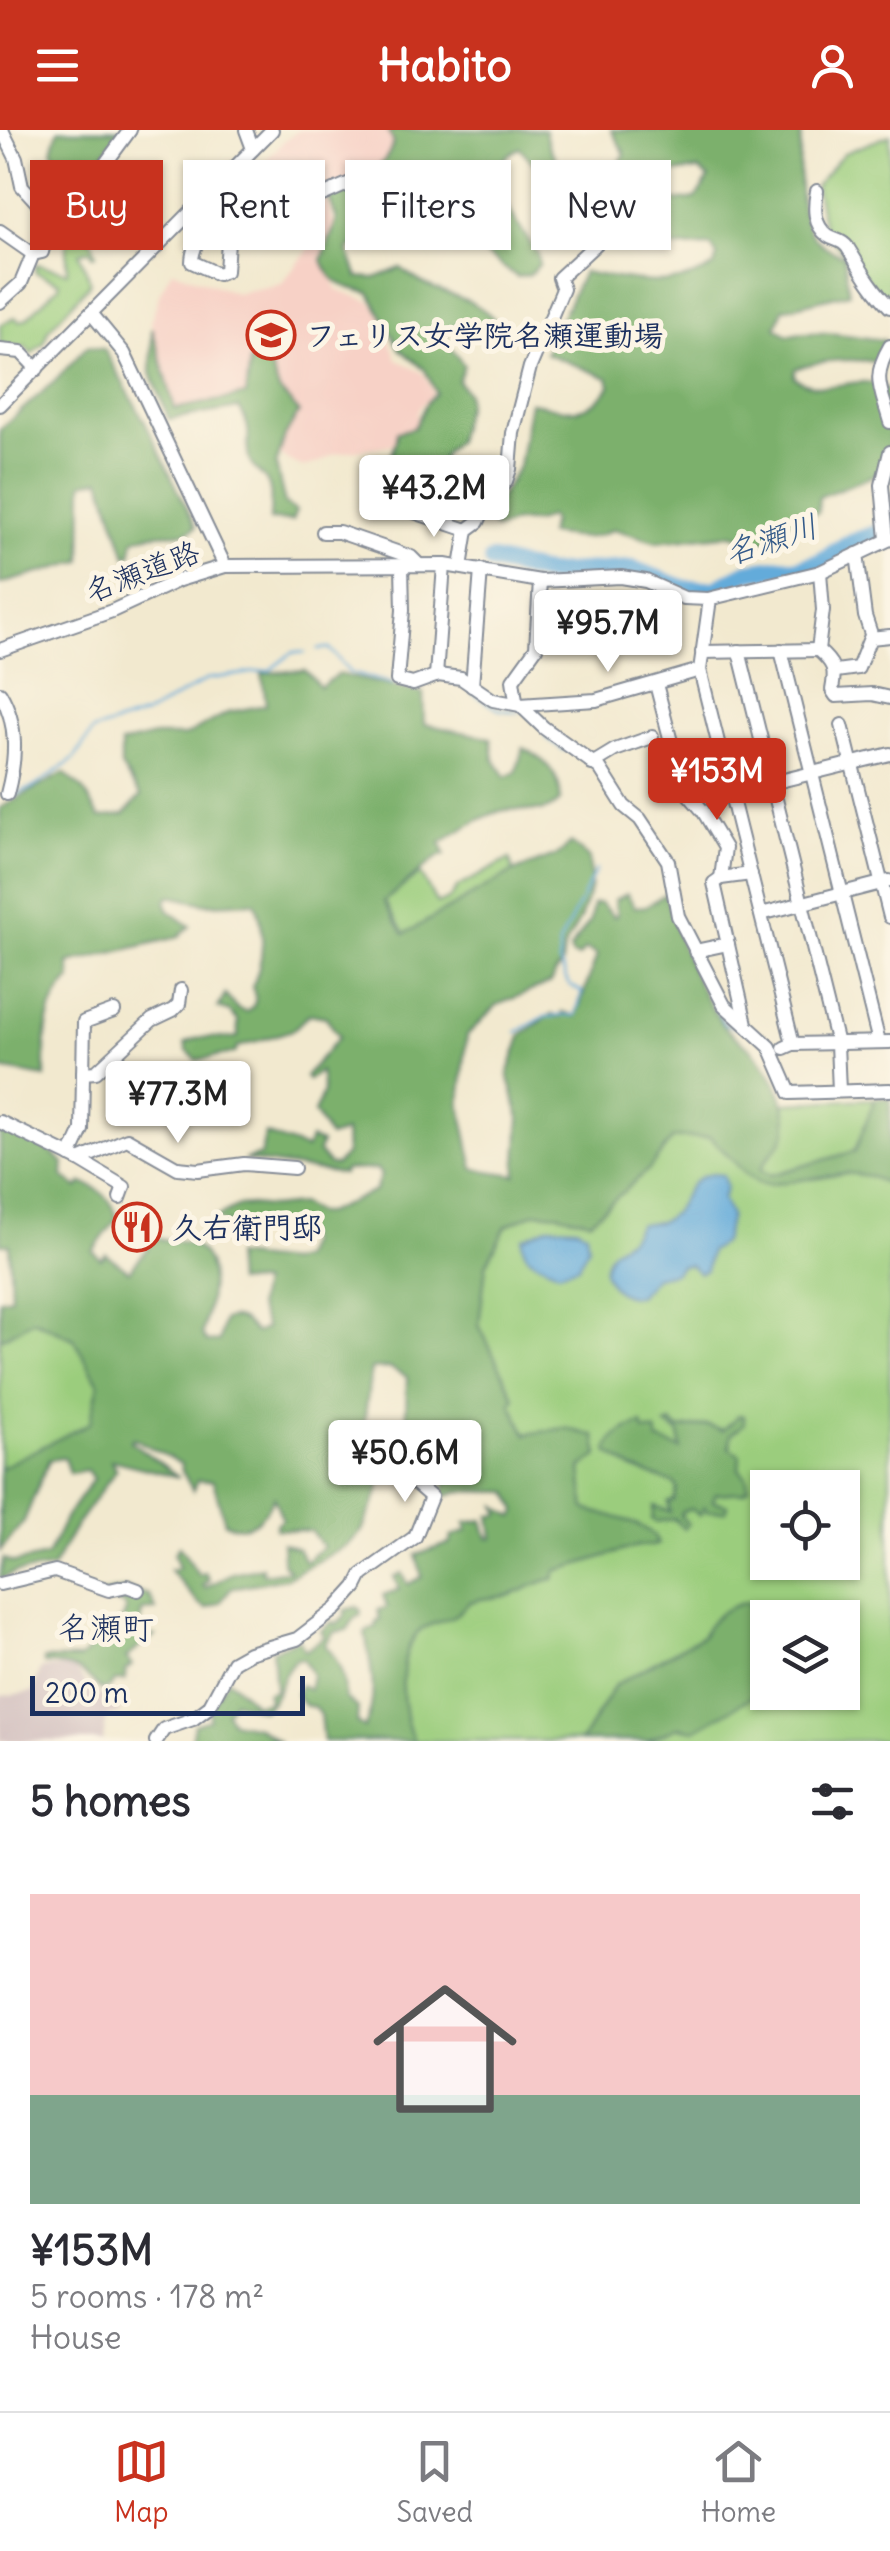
<!DOCTYPE html>
<html lang="en">
<head>
<meta charset="utf-8">
<style>
	:root { --surface:#fff; --page:#f7f7f7; --text:#2b2b33; --muted:#7c7c81; --line:#e1e1e2; --accent:#c8321e }
	body { margin:0; font-family:Delius,"Klee One",sans-serif; background:var(--page); color:var(--text); height:100vh; display:flex; flex-direction:column; font-size:38px; white-space:nowrap }
	* { box-sizing:border-box; margin:0 }
	p { font-size:32px; color:var(--muted) }
	.icon { flex:none; width:55px; height:55px; fill:none; stroke:currentColor; stroke-width:2; stroke-linecap:round; stroke-linejoin:round }
	.map { position:relative; height:1611px; overflow:hidden }
	.sheet { display:flex; flex-direction:column; background:var(--surface); flex:1 }
	.sheet>* { flex:none }
	.top-card { position:absolute; left:30px; top:30px; width:830px; height:90px; display:flex; gap:20px }
	.fabs { position:absolute; left:750px; top:1340px; display:grid; gap:20px }
	.fabs a { display:grid; place-items:center; width:110px; height:110px; border-radius:0px; background:var(--surface); box-shadow:0 2px 8px #0004; font-size:50px }
	.scale { position:absolute; left:30px; bottom:25px; width:275px; box-sizing:border-box; padding-left:10px; border:5px solid #1b2f5e; border-top:0; font-size:28px; line-height:35px; white-space:nowrap; color:#1b2f5e; -webkit-text-stroke:8px #fcf5e5; paint-order:stroke }
	.price { position:absolute; translate:-50% -85px; padding:0 22px; border-radius:10px; background:#fff; color:#222; font-size:32px; line-height:65px; filter:drop-shadow(0 2px 5px #0008) }
	.price::after { content:''; position:absolute; left:50%; top:60px; width:30px; height:22px; margin-left:-15px; background:inherit; clip-path:polygon(0 0,100% 0,50% 100%) }
	.price.current { background:var(--accent); color:#fff }
	ul { padding:0; list-style:none }
	li { display:grid; align-content:center; gap:20px; height:530px; padding:0 30px }
	li+li { border-top:2px solid var(--line) }
	li span { display:grid; place-items:center; height:310px; border-radius:0px; color:#555 }
	li>.icon { margin-inline-start:auto }
	span .icon { width:180px; height:180px; fill:#fffc; stroke-width:1 }
	li b { font-size:42px }
	h2 { display:flex; justify-content:space-between; align-items:center; height:120px; padding:0 30px; font-size:42px }
	.pill { padding:0 35px; border-radius:0px; background:var(--surface); box-shadow:0 2px 8px #0004; font-size:35px; line-height:90px }
	.pill.current { background:var(--accent); color:#fff }
	header { display:flex; justify-content:space-between; align-items:center; height:130px; padding:0 30px; background:var(--accent); color:#fff; font-size:45px; font-weight:700 }
	.tabs { display:flex; justify-content:space-around; align-items:center; height:140px; border-top:2px solid var(--line); background:var(--surface); font-size:28px; color:var(--muted) }
	.tabs a { display:grid; justify-items:center; gap:5px }
	.tabs .current { color:var(--accent) }
	.map>svg:first-child { display:block }
</style>
</head>
<body>
<header><svg class="icon" aria-label="menu" viewBox="0 0 24 24"><path d="M4 6h16M4 12h16M4 18h16"/></svg>Habito<svg class="icon" aria-label="person" viewBox="0 0 24 24"><circle cx="12" cy="8" r="4"/><path d="M4 21q1-7 8-7t8 7"/></svg></header>
<div class="map">
<svg width="890" height="1611" viewBox="0 0 890 1611">
	<rect width="100%" height="100%" fill="#fcf5e5"/>
	<filter id="ink" filterUnits="userSpaceOnUse"><feTurbulence type="fractalNoise" baseFrequency=".01" numOctaves="2"/><feDisplacementMap in="SourceGraphic" scale="20" xChannelSelector="R" yChannelSelector="G"/><feConvolveMatrix kernelMatrix="1 2 1 2 8 2 1 2 1" color-interpolation-filters="sRGB"/></filter>
	<filter id="wash" filterUnits="userSpaceOnUse"><feTurbulence type="fractalNoise" baseFrequency=".0048" numOctaves="4" result="noise"/><feDisplacementMap in="SourceGraphic" scale="40" xChannelSelector="R" yChannelSelector="G"/><feGaussianBlur stdDeviation="2.25" result="paint"/><feColorMatrix in="noise" values="0 0 0 0 0 0 0 0 0 0 0 0 0 0 0 0 0 1.4 0 .05"/><feComposite in="paint" operator="in"/></filter>
	<g filter="url(#wash)">
		<rect width="100%" height="100%" fill="#f2e9cf"/>
		<!-- built -->
		<g fill="#f7d1c6">
			<polygon points="299,0 485,0 360,65 303,70 293,77 262,35 282,13"/>
			<polygon points="324,71 327,72 334,94 320,129 338,160 371,172 379,183 397,229 424,244 433,263 418,279 415,303 406,312 334,324 318,333 303,337 282,327 279,320 264,225 250,228 246,264 174,279 155,223 151,191 160,162 172,140 236,163 281,154 306,123 312,111 296,84 302,78"/>
		</g>
		<!-- industrial -->
		<polygon fill="#d2bfbf" points="66,1537 76,1541 94,1565 109,1561 121,1583 106,1587 103,1611 0,1611 0,1566 33,1562 41,1539"/>
		<!-- green -->
		<g fill="#9bcd7d" stroke="#5b7e6e" stroke-width="2.5" fill-rule="evenodd">
			<polygon points="890,5 890,174 825,102 815,56 844,23"/>
			<polygon points="73,96 91,110 96,124 93,125 90,120 79,123 90,150 89,155 48,200 44,213 31,224 26,217 0,215 0,195 15,187 19,191 26,189 59,156 59,152 35,142 36,134 67,142 67,97"/>
			<polygon points="510,729 513,742 405,804 384,771 420,743 437,774 450,768 458,757"/>
			<path d="M 717,956 L 783,973 L 890,968 L 890,1611 L 399,1611 L 393,1504 L 541,1402 L 472,1248 L 480,1106 ZM 768,1358 L 842,1358 L 842,1432 L 768,1432 ZM 768,1488 L 842,1488 L 842,1562 L 768,1562 Z"/>
			<polygon points="33,1190 75,1209 99,1254 90,1293 0,1338 0,1209"/>
		</g>
		<!-- forest -->
		<g fill="#7cb06c" stroke="#4c7065" stroke-width="2.5">
			<polygon points="58,0 120,0 101,28 71,52 52,20"/>
			<path d="M 394,0 L 545,0 C 548,28 574,49 586,74 L 576,84 L 565,78 L 548,58 L 535,35 L 520,18 C 472,37 520,98 538,124 L 539,135 L 529,145 L 517,147 L 463,108 L 419,64 L 401,71 L 426,99 L 426,110 L 400,114 L 397,103 L 389,97 L 377,98 L 348,120 L 358,147 L 375,148 L 401,138 C 436,169 468,159 499,194 L 491,203 C 476,203 466,193 451,197 L 446,205 L 449,216 L 464,235 L 458,251 L 467,263 L 467,272 L 456,311 L 445,322 L 434,346 L 405,364 L 392,360 C 380,331 395,327 397,302 L 414,298 L 427,272 L 436,263 L 425,240 L 399,218 L 370,163 C 346,158 331,155 322,130 L 337,90 L 329,68 C 357,54 381,44 394,13 L 388,2 Z"/>
			<path d="M 611,0 L 802,0 C 799,27 796,79 811,103 C 818,114 832,121 844,126 L 849,163 L 783,179 L 776,197 L 787,205 C 820,199 851,206 884,210 L 883,233 C 855,228 822,229 795,239 L 794,247 C 828,272 861,236 890,262 L 890,314 L 880,343 L 819,367 L 818,382 L 784,394 L 762,413 L 732,404 L 657,412 L 613,399 C 592,412 573,407 548,404 L 552,392 L 549,386 C 536,395 532,391 518,392 C 509,392 505,398 495,399 L 490,392 L 493,379 L 519,336 L 530,272 C 563,279 587,290 610,256 L 608,248 L 545,223 L 583,142 C 627,150 675,162 714,136 L 717,126 L 711,116 L 659,118 L 637,114 L 632,97 L 636,84 L 667,72 L 696,68 L 709,48 L 699,40 C 668,42 642,52 613,60 L 606,54 L 625,24 Z"/>
			<path d="M 269,36 L 291,61 L 307,59 L 273,85 L 246,76 C 231,50 243,38 269,36 Z"/>
			<path d="M 152,198 L 175,279 L 246,265 L 250,230 L 267,228 L 279,260 L 299,282 L 285,306 L 276,335 L 285,374 L 296,381 L 292,391 L 270,390 C 270,377 273,361 266,350 C 261,343 253,339 250,332 C 242,311 257,306 239,278 L 169,289 L 151,243 Z"/>
			<path d="M 87,216 L 104,219 L 146,294 L 196,397 C 181,409 155,398 134,410 L 131,425 L 126,426 L 101,349 L 83,353 L 82,431 L 0,454 L 0,299 L 55,251 Z"/>
			<path d="M 305,540 L 320,557 L 338,544 L 423,563 L 424,594 L 491,608 L 494,629 L 506,647 L 516,642 L 523,618 C 543,627 563,647 560,671 C 542,688 528,677 506,680 C 489,682 455,703 441,713 L 445,725 L 439,726 L 384,771 L 404,804 L 513,742 L 560,724 L 571,713 L 589,728 L 591,757 L 580,789 L 564,818 L 562,833 L 550,853 L 497,875 L 467,905 L 460,974 L 474,1039 L 516,1045 L 520,989 L 508,944 L 522,904 L 552,884 L 555,887 L 562,887 L 563,882 L 576,886 L 597,825 L 585,819 L 579,827 L 572,826 L 570,819 L 590,791 L 593,774 L 600,773 L 614,787 L 617,785 L 614,770 L 627,764 L 635,777 L 646,776 L 665,764 C 678,809 694,853 721,892 C 728,903 740,910 750,918 C 768,936 787,967 787,994 C 787,1015 767,1022 761,1040 L 771,1045 L 855,1021 L 875,968 L 890,968 L 890,1055 L 869,1046 L 846,1043 L 768,1055 L 758,1053 L 746,1044 L 710,1007 L 673,1008 L 649,1039 L 590,1091 L 559,1084 L 536,1082 L 506,1096 L 486,1135 L 479,1195 L 515,1268 L 511,1273 L 526,1304 L 565,1298 L 595,1306 L 599,1325 L 581,1338 L 585,1379 C 606,1386 651,1391 658,1414 C 649,1418 643,1414 635,1417 C 608,1425 582,1434 556,1441 L 554,1449 C 538,1451 526,1460 511,1465 C 498,1468 485,1467 473,1471 C 465,1474 462,1481 455,1485 C 444,1492 430,1492 420,1501 C 395,1523 401,1585 414,1611 L 323,1611 L 320,1585 L 314,1577 L 304,1575 L 296,1564 L 301,1555 L 309,1559 L 312,1545 L 303,1529 L 296,1529 C 280,1543 280,1568 263,1580 L 234,1571 L 226,1582 L 232,1592 L 257,1597 L 278,1611 L 191,1611 L 194,1594 L 209,1589 L 210,1577 L 228,1549 L 255,1574 L 268,1572 L 267,1563 L 275,1560 L 272,1520 L 299,1509 L 305,1521 L 325,1506 L 321,1501 L 332,1492 L 336,1495 L 345,1486 L 345,1480 L 357,1477 L 361,1481 L 360,1486 L 356,1486 L 347,1500 L 334,1502 L 325,1515 C 340,1531 345,1547 345,1568 L 358,1578 L 357,1593 L 364,1598 C 380,1567 370,1535 365,1502 L 376,1497 L 376,1492 L 380,1490 L 378,1480 L 387,1477 L 383,1465 L 400,1459 L 394,1447 L 402,1443 L 408,1454 L 422,1447 L 416,1425 L 451,1413 L 451,1407 L 467,1401 L 465,1393 L 483,1390 L 488,1408 L 493,1408 L 490,1386 L 500,1385 L 497,1376 L 514,1387 L 517,1381 L 509,1362 L 459,1361 L 444,1367 L 447,1340 L 437,1333 L 431,1336 L 417,1334 L 406,1282 L 407,1247 L 390,1238 L 371,1239 L 364,1294 L 380,1330 L 381,1348 L 379,1360 L 362,1401 L 348,1415 L 286,1448 L 231,1458 L 220,1473 L 206,1478 L 198,1473 L 170,1440 L 179,1438 L 174,1424 L 179,1416 L 199,1445 L 205,1443 L 209,1449 L 203,1455 L 205,1458 L 232,1443 L 262,1437 L 263,1444 L 289,1440 L 283,1434 L 282,1413 L 297,1418 L 305,1431 L 323,1417 L 311,1401 L 276,1399 L 276,1394 L 282,1389 L 274,1367 C 264,1386 252,1405 225,1393 L 213,1351 L 198,1350 L 193,1361 L 182,1341 L 181,1334 L 133,1308 L 130,1311 L 179,1347 L 111,1330 L 116,1340 L 77,1394 L 52,1438 L 15,1443 L 0,1449 L 3,1429 L 14,1433 L 47,1426 L 66,1387 L 93,1349 L 87,1340 L 69,1343 L 64,1328 L 49,1330 L 24,1391 L 0,1421 L 0,1338 L 90,1293 L 99,1254 L 74,1209 L 34,1190 L 0,1209 L 0,1169 L 11,1167 L 9,1114 L 0,1114 L 0,997 L 50,1021 L 64,1033 L 63,1047 L 78,1058 L 82,1053 C 100,1058 113,1070 117,1088 L 93,1121 L 101,1129 L 106,1124 L 129,1141 L 156,1108 C 167,1112 179,1110 189,1114 C 225,1128 207,1178 202,1205 L 207,1212 L 219,1211 L 224,1190 C 237,1183 247,1193 255,1203 L 266,1198 L 257,1176 L 261,1153 L 236,1152 L 234,1126 L 289,1132 L 301,1128 L 307,1113 L 305,1105 L 294,1101 L 225,1093 L 215,1088 L 239,1076 L 251,1075 L 270,1077 L 300,1074 L 317,1083 L 326,1083 L 375,1061 L 381,1045 L 377,1039 L 344,1040 L 343,1044 L 244,1030 L 261,1025 L 265,1004 L 306,1019 L 310,1009 L 321,1013 L 318,1022 L 329,1035 L 336,1035 L 346,1024 L 345,1002 L 329,1007 L 314,983 L 323,962 L 320,941 L 308,950 L 305,946 L 339,907 L 326,887 L 309,884 L 293,900 L 238,917 L 235,923 L 197,930 L 187,921 L 185,914 C 201,902 219,911 238,907 L 238,891 L 230,882 L 218,878 L 225,865 L 238,879 L 247,882 C 257,874 257,869 252,857 C 264,832 266,798 255,772 L 207,774 L 169,766 L 166,771 L 168,780 L 190,796 L 178,807 L 69,833 L 71,849 C 43,877 45,910 45,947 L 0,939 L 0,678 L 64,643 L 83,659 L 100,688 L 124,684 L 141,666 L 121,637 L 121,614 L 154,606 L 185,606 L 229,582 L 266,575 L 262,543 Z"/>
			<path d="M 739,1285 L 744,1286 L 744,1294 L 731,1304 L 730,1318 L 740,1325 L 739,1339 L 746,1347 L 749,1358 L 743,1362 L 715,1364 L 713,1371 L 727,1375 L 726,1381 L 707,1382 L 704,1377 L 700,1385 L 691,1379 L 682,1382 L 681,1386 L 688,1394 L 684,1399 L 674,1389 L 656,1392 L 652,1389 L 654,1376 L 670,1382 L 668,1372 L 674,1370 L 677,1358 L 674,1353 L 633,1339 L 608,1322 C 609,1305 627,1298 642,1294 L 644,1301 L 656,1301 L 658,1310 L 681,1319 L 679,1303 L 666,1295 L 671,1293 L 679,1299 L 708,1295 L 723,1300 Z"/>
			<path d="M 126,1458 L 149,1465 L 156,1480 L 142,1481 L 140,1496 L 146,1505 L 155,1506 L 126,1528 L 132,1535 L 125,1541 L 126,1550 L 115,1551 L 109,1558 L 101,1560 C 80,1539 75,1535 44,1534 L 44,1529 L 80,1529 L 114,1494 L 123,1489 L 126,1480 L 124,1475 L 97,1466 L 97,1464 Z"/>
			<path d="M 747,1472 L 756,1484 L 772,1484 L 772,1487 L 768,1488 L 767,1558 L 695,1600 L 678,1597 L 646,1611 L 581,1611 L 615,1555 L 703,1505 C 711,1486 726,1477 747,1472 Z"/>
		</g>
		<!-- water -->
		<g fill="#63abda" stroke="#3f6d9c" stroke-width="2.5">
			<path d="M 712,1044 L 723,1045 L 726,1057 L 722,1069 L 730,1086 L 723,1112 L 710,1121 L 706,1140 L 699,1143 L 690,1135 L 680,1136 L 674,1143 L 655,1147 L 638,1166 C 621,1167 610,1157 604,1141 C 608,1110 628,1119 638,1095 C 645,1092 654,1094 662,1091 C 687,1079 681,1048 712,1044 Z"/>
			<path d="M 549,1096 L 576,1097 L 586,1102 L 588,1117 L 578,1136 L 559,1142 C 543,1133 520,1131 523,1108 Z"/>
		</g>
		<g fill="none" stroke-linecap="round" stroke-linejoin="round">
			<!-- stream -->
			<g stroke="#63abda" stroke-width="2.5">
				<polyline points="318,519 329,518 350,543 393,554"/>
				<polyline points="471,562 498,579 518,582"/>
				<polyline points="546,607 564,620"/>
				<polyline points="11,666 34,657 73,630 93,601 147,584 208,549 270,540 293,522 305,523"/>
				<polyline points="707,855 724,894 738,897"/>
				<path d="M 517,902 L 544,887 L 576,885 L 582,862 C 578,859 571,857 568,853 C 563,845 565,840 559,833 L 559,814 L 596,740"/>
			</g>
			<!-- river -->
			<polyline stroke="#63abda" stroke-width="18" points="492,431 549,444 632,439 685,459 715,459 748,442 782,437 796,439 820,432 847,414 890,399"/>
		</g>
	</g>
	<g filter="url(#ink)">
		<g fill="none" stroke-linecap="round" stroke-linejoin="round">
			<!-- minor casing -->
			<g stroke="#868c96" stroke-width="16">
				<g id="minor">
					<polyline points="2,0 16,28 22,56 51,88"/>
					<polyline points="246,0 253,19"/>
					<path d="M 223,49 L 234,67 C 218,83 192,108 192,132 L 218,144 L 226,141 L 228,111 L 244,98 L 274,98 L 304,73 L 350,53"/>
					<path d="M 817,61 C 814,77 813,95 828,106 C 835,111 842,109 848,118 C 861,139 872,159 890,177"/>
					<polyline points="0,101 33,124"/>
					<polyline points="0,172 21,153 33,124 42,122 51,86 61,72 100,41 130,0"/>
					<polyline points="91,183 124,223 225,436"/>
					<path d="M 890,216 C 871,248 881,259 890,292"/>
					<polyline points="0,220 21,222 37,239"/>
					<polyline points="0,275 272,0"/>
					<polyline points="414,382 467,400"/>
					<polyline points="323,402 339,402 411,427 419,435"/>
					<polyline points="887,409 882,355 890,322"/>
					<polyline points="857,424 865,486 872,507"/>
					<polyline points="402,436 403,480 397,550 413,554 438,545 461,548 493,570 520,575 544,598 600,638 624,676 640,689 668,731 678,786 724,875 770,917 790,963 890,960"/>
					<polyline points="461,437 467,400 478,392 487,373 506,351 510,339 513,303 530,237 563,159 559,148 598,112"/>
					<path d="M 820,442 L 823,480 L 818,520 C 834,534 836,539 832,560 L 836,566 L 872,564 L 890,568"/>
					<polyline points="540,451 536,518 513,550 516,571 520,575 596,570 700,540"/>
					<polyline points="710,469 700,540 793,914"/>
					<polyline points="0,520 112,481 179,450 225,436 445,435 540,451 621,447 646,451 684,468 708,469 820,442 890,409"/>
					<polyline points="781,520 879,912"/>
					<polyline points="739,521 837,914 839,961"/>
					<polyline points="702,522 818,520"/>
					<polyline points="836,541 858,538 870,508 890,506"/>
					<polyline points="436,546 444,435"/>
					<polyline points="656,554 683,658 703,681 725,718 721,748"/>
					<polyline points="472,556 481,440"/>
					<path d="M 0,563 C 19,595 16,630 7,664"/>
					<polyline points="842,595 890,787"/>
					<polyline points="592,634 615,620 652,607"/>
					<polyline points="731,663 890,624"/>
					<polyline points="761,784 889,751"/>
					<polyline points="695,821 728,814"/>
					<polyline points="746,894 714,753 721,748 751,744"/>
					<polyline points="784,918 793,914 890,912"/>
					<polyline points="83,943 96,942 152,890 173,880 179,874 181,860"/>
					<polyline points="0,992 79,1030 124,1057 120,1068"/>
					<polyline points="70,1026 82,1000 84,892 114,881"/>
					<polyline points="79,1030 127,1009 178,1038 198,1040 244,1034 294,1038"/>
					<polyline points="0,1454 55,1441 109,1460 127,1456 138,1460"/>
					<polyline points="156,1611 164,1599 193,1589 209,1577 233,1532 249,1523 297,1509 336,1479 356,1457 362,1445 415,1407 431,1367 409,1348 409,1303"/>
				</g>
			</g>
			<!-- minor -->
			<use href="#minor" stroke="#fff" stroke-width="12"/>
		</g>
	</g>
	<!-- icons -->
	<defs>
		<g id="university-ring" transform="scale(2.5)"><circle r="9.5" fill="#fcf5e5" stroke="#c8321e" stroke-width="1.5"/><path d="M0-5L7-2L0 1L-7-2ZM-4 1L0 2.5L4 1V4Q0 6-4 4Z" fill="#c8321e"/></g>
		<g id="restaurant-ring" transform="scale(2.5)"><circle r="9.5" fill="#fcf5e5" stroke="#c8321e" stroke-width="1.5"/><path d="M-5-6h1v4h1v-4h1v4h1v-4h1v5L-1.5 .5V6h-2V.5L-5-1ZM5-6V6H3V1.5H1.5Q1.5-4 5-6Z" fill="#c8321e"/></g>
	</defs>
	<g fill-rule="evenodd">
		<use href="#university-ring" x="271" y="205"/>
		<use href="#restaurant-ring" x="137" y="1097"/>
	</g>
	<g text-anchor="middle" dominant-baseline="central" stroke-width="10" stroke-linejoin="round" paint-order="stroke">
		<!-- poi labels -->
		<g font-size="30" font-weight="bold" fill="#1b2f5e" stroke="#fcf5e5" text-anchor="start">
			<text x="306" y="205">フェリス女学院名瀬運動場</text>
			<text x="172" y="1097">久右衛門邸</text>
		</g>
		<!-- street labels -->
		<g font-size="30" fill="#1b2f5e" stroke="#fcf5e5">
			<text transform="translate(142 441) rotate(-21)">名瀬道路</text>
		</g>
		<!-- water labels -->
		<g font-size="32" font-style="italic" fill="#345a89" stroke="#fcf5e5">
			<text transform="translate(771 409) rotate(-18)">名瀬川</text>
		</g>
		<!-- neighbourhood labels -->
		<g font-size="32" fill="#1b2f5e" stroke="#fcf5e5">
			<text x="106" y="1497">名瀬町</text>
		</g>
	</g>
</svg>
<div class="fabs">
<a><svg class="icon" aria-label="locate" viewBox="0 0 24 24"><circle cx="12" cy="12" r="6"/><path d="M12 2v4M12 18v4M2 12h4M18 12h4"/></svg></a>
<a><svg class="icon" aria-label="layers" viewBox="0 0 24 24"><path d="M12 4l9 5-9 5-9-5zM3 14l9 5 9-5"/></svg></a>
</div>
<div class="scale">200 m</div>
<b class="price" style="left:434px;top:410px">¥43.2M</b>
<b class="price" style="left:608px;top:545px">¥95.7M</b>
<b class="price current" style="left:717px;top:693px">¥153M</b>
<b class="price" style="left:178px;top:1016px">¥77.3M</b>
<b class="price" style="left:405px;top:1375px">¥50.6M</b>
<div class="top-card">
<a class="pill current">Buy</a>
<a class="pill">Rent</a>
<a class="pill">Filters</a>
<a class="pill">New</a>
</div>
</div>
<section class="sheet">
<h2>5 homes<svg class="icon" aria-label="filters" viewBox="0 0 24 24"><path d="M4 7h16M4 17h16"/><circle cx="9" cy="7" r="2"/><circle cx="15" cy="17" r="2"/></svg></h2>
<ul>
<li><span style="background:linear-gradient(#f6c9c9 65%,#7fa58c 0)"><svg class="icon" aria-label="home" viewBox="0 0 24 24"><path d="M3 11l9-7 9 7M6 9v11h12V9"/></svg></span><div><b>¥153M</b><p>5 rooms · 178 m²</p><p>House</p></div></li>
</ul>
</section>
<nav class="tabs">
<a class="current"><svg class="icon" aria-label="map" viewBox="0 0 24 24"><path d="M3 6l6-2 6 2 6-2v14l-6 2-6-2-6 2zM9 4v14M15 6v14"/></svg>Map</a>
<a><svg class="icon" aria-label="saved" viewBox="0 0 24 24"><path d="M7 4h10v16l-5-4-5 4z"/></svg>Saved</a>
<a><svg class="icon" aria-label="home" viewBox="0 0 24 24"><path d="M3 11l9-7 9 7M6 9v11h12V9"/></svg>Home</a>
</nav>
</body>
</html>
